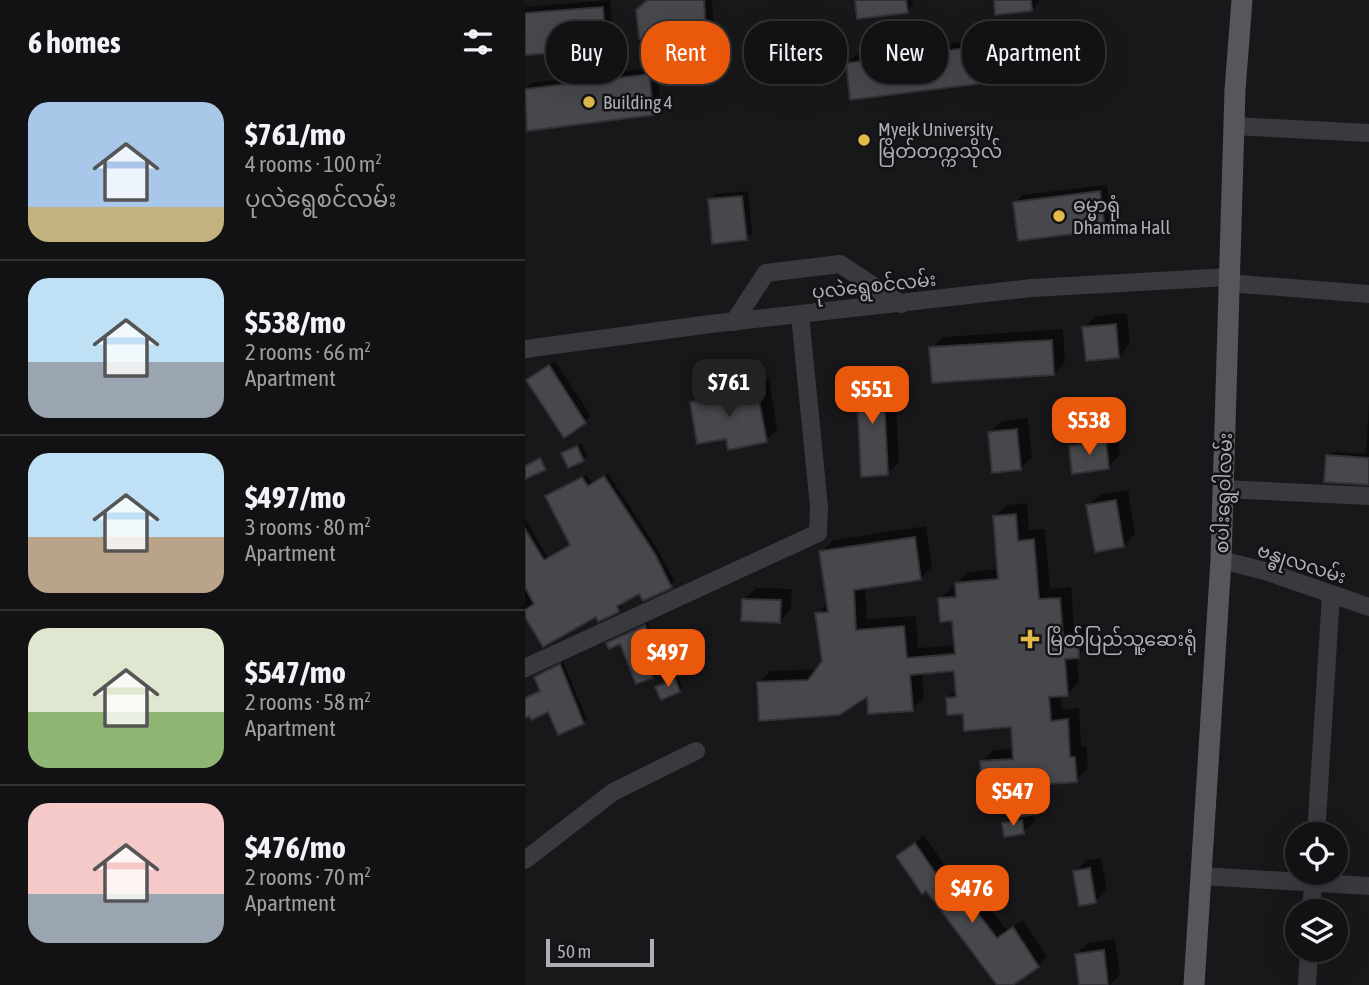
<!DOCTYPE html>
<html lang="en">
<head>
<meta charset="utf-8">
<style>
	:root { --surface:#121214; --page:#1f2022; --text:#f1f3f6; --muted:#9c9ea0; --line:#313234; --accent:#ea580c }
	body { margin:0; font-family:"Asap Condensed","Noto Sans Myanmar",sans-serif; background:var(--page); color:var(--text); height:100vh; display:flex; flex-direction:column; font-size:26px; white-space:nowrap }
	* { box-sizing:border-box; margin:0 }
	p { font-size:23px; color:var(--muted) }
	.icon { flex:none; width:38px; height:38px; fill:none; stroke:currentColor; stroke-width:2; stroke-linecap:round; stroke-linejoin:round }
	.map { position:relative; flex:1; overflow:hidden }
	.drawer { display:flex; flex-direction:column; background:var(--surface); width:525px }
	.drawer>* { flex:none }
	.banner { position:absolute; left:21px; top:21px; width:665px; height:63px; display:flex; gap:14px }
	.buttons { position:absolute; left:760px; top:822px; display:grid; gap:14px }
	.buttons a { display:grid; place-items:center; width:63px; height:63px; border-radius:50%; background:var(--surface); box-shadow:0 7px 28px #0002,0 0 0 2px var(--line); font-size:35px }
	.scale { position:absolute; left:21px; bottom:18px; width:108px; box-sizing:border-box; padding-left:7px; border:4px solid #acaeb8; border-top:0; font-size:19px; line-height:24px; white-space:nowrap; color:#acaeb8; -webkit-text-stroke:5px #131315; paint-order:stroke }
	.price { position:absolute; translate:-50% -60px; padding:0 16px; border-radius:14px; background:var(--accent); color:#fff; font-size:23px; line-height:46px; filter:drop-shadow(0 2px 4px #0008) }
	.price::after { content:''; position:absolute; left:50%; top:42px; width:21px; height:16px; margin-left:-10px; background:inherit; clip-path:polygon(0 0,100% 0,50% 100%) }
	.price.active { background:#222; color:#fff }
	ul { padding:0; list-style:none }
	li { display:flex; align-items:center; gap:21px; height:175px; padding:0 28px }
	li+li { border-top:2px solid var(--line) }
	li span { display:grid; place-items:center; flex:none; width:196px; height:140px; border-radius:21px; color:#555 }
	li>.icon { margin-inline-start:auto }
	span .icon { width:84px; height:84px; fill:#fffc; stroke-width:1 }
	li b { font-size:30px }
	h2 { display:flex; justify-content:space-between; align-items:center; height:84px; padding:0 28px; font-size:30px }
	.pill { padding:0 24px; border-radius:28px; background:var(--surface); box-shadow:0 7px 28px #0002,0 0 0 2px var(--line); font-size:24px; line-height:63px }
	.pill.active { background:var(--accent); color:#fff }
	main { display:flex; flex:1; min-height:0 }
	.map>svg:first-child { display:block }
</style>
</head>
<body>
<main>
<section class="drawer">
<h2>6 homes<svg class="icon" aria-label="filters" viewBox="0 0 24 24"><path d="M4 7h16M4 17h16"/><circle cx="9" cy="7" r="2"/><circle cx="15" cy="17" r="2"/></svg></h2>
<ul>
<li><span style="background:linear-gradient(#a9c7e8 75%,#c2b280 0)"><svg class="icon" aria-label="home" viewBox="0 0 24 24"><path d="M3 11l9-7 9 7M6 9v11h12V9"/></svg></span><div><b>$761/mo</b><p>4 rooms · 100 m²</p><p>ပုလဲရွေစင်လမ်း</p></div></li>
<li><span style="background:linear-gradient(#bfe0f5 60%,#9aa5b1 0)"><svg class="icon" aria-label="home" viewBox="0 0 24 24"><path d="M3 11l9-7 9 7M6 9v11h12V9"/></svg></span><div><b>$538/mo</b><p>2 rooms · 66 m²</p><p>Apartment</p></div></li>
<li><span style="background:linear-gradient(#bfe0f5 60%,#b9a48a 0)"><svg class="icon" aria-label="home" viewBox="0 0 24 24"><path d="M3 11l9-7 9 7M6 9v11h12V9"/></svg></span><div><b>$497/mo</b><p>3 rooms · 80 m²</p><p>Apartment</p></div></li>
<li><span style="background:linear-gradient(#dfe7d0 60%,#8fb573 0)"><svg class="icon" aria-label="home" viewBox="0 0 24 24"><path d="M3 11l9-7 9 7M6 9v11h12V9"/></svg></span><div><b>$547/mo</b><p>2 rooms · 58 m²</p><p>Apartment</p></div></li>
<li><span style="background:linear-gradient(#f6c9c9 65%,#9aa5b1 0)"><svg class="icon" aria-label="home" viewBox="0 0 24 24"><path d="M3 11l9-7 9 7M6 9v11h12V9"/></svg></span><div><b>$476/mo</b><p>2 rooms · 70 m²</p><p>Apartment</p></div></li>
</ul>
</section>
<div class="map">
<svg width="844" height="985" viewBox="0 0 844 985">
	<rect width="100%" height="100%" fill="#18181a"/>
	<!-- shadow -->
	<g fill="#0007">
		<polygon points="85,0 88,39 81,47 0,54 0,7"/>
		<polygon points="124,0 187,0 189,36 181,44"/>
		<polygon points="332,0 387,0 388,6 382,11"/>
		<polygon points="470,0 514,0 514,2 507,10"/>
		<polygon points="456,40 460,75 453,83 323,63 331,55"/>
		<polygon points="132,67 136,106 128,114 3,129 0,89 6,83"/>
		<polygon points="582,185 587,220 579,228 490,203 497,195"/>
		<polygon points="223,191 227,233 221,238 185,200 190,194"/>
		<polygon points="602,313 605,344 594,356 559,328 570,316"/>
		<polygon points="538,329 540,362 529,374 406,348 418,337"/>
		<polygon points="30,361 66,416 39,435 9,375"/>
		<polygon points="369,365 374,462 362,474 332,378 344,366"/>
		<polygon points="217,374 218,384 244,379 252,429 241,441 202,437 167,402 178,391 189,389 200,377"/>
		<polygon points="844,403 844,483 801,481 803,456 807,452 841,454"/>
		<polygon points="503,418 507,457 495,469 465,432 477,421"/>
		<polygon points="592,430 595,455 583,467 545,446 557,435"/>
		<polygon points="56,443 62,456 44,466 38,453"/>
		<polygon points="83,473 133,550 150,582 119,599 115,591 95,602 97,607 93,611 72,614 0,613 0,519 23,558 47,544 26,493 61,475 67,483"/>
		<polygon points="603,490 610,534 599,545 563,506 575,494"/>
		<polygon points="502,503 504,530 520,529 525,589 546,587 549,625 564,624 565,645 552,656 554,682 542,694 536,694 537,710 554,708 556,746 561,746 563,768 551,780 521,782 524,801 512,812 508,813 510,821 498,832 479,824 491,812 489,783 457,762 468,750 489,749 487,725 440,712 422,698 432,689 431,669 397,672 399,698 387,709 344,694 234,683 245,671 293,669 298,662 292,614 303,603 296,552 308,540 401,526 407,567 395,578 340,586 342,619 391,616 393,648 431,645 429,619 415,599 427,587 432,587 432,583 443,572 474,569 470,516 482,505"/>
		<polygon points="231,588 267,589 266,609 255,621 219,599"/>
		<polygon points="123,623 125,628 115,634 130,673 127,676 96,642 83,643"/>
		<polygon points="38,662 62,719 58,722 24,710 0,718 0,697 16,690 11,677"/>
		<polygon points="153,677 157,687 154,691 132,687"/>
		<polygon points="399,835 435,888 444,882 482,930 498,920 522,957 513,966 485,985 473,985 402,889 373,856"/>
		<polygon points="576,858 582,890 570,901 550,872 562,860"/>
		<polygon points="590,939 595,975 585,985 555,985 551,954 563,943"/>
	</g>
	<!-- building -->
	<g fill="#47484c" stroke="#323236" stroke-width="2">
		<polygon points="122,0 179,0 182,46 126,50 114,38 111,10"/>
		<polygon points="330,0 381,0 383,13 332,19"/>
		<polygon points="469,0 506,0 507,11 470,15"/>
		<polygon points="78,7 81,49 0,55 0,13"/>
		<polygon points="449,47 453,84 325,100 321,63"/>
		<polygon points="124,74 129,115 2,131 0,89"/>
		<polygon points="575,191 580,230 493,241 488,202"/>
		<polygon points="217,196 222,240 187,244 183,199"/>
		<polygon points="591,324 594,358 561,361 557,327"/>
		<polygon points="527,340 529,375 407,383 404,347"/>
		<polygon points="24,365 61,423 39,438 1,380"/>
		<polygon points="358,376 363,475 336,477 331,377"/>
		<polygon points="206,385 207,394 232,390 242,442 203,450 201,439 172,444 165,402 188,398 187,388"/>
		<polygon points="492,429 496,470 467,473 463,432"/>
		<polygon points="581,441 584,469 547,474 544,446"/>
		<polygon points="52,446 59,461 43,468 36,453"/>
		<polygon points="801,455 844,458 844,485 799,482"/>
		<polygon points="15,458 21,470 0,479 0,466"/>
		<polygon points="79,476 130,554 147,588 118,601 114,594 92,606 94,612 73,622 71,617 18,647 0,617 0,610 9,604 0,587 0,529 19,560 45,545 20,496 57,477 63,486"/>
		<polygon points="591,500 599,547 570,552 561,505"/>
		<polygon points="491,514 493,541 509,539 514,599 535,598 538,636 553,634 554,658 540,659 543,696 524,697 526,721 543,719 545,757 550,757 552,782 509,785 513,814 491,817 487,785 457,788 455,761 488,759 486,727 439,731 438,714 422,715 421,698 431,697 429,671 385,675 388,711 343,714 342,697 314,715 234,721 232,682 283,680 297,661 290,613 303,612 294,551 390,537 396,580 329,590 331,630 379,626 382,658 430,654 427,621 415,622 413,598 431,597 430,583 473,579 468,516"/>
		<polygon points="217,599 256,600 255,623 216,621"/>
		<polygon points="120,625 123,633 112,638 128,678 111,684 95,644 84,649 81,643"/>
		<polygon points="35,664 59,724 33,735 23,712 6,720 4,716 0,718 0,698 15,691 9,677"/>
		<polygon points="150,679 155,692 136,700 130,687"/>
		<polygon points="497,820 499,834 479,837 477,823"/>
		<polygon points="390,843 426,896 434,889 472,938 488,927 514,967 488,985 472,985 401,891 397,894 371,856"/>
		<polygon points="565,868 571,903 554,906 548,871"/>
		<polygon points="579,950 583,985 554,985 550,954"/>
	</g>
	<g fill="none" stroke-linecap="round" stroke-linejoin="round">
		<!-- minor -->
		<g stroke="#393a3e" stroke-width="18">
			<polyline points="709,126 844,133"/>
			<polyline points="703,283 844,294"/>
			<polyline points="209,322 241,273 315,264 376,304"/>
			<polyline points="0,349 185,324 507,288 704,277"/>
			<polyline points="698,489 844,496"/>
			<polyline points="696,560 740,571 844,607"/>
			<polyline points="0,668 293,533 294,507 275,315"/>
			<polyline points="791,835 806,594"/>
			<polyline points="0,860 88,792 171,751"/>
			<polyline points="676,876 844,886"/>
			<polyline points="786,912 789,873"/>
			<polyline points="782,985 784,950"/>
		</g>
		<!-- major -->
		<polyline stroke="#56575d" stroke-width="21" points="669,985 696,560 710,90 717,0"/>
	</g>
	<!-- markers -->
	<g fill="#e1ba49" stroke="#131315" stroke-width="2.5">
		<circle cx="64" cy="102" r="7"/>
		<circle cx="339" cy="140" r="7"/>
		<circle cx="534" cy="216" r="7"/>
		<path d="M501.5 628.5h7v7h7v7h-7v7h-7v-7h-7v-7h7z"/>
	</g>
	<g text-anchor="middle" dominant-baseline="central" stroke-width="5" stroke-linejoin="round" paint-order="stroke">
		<!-- poi labels -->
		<g font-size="19" fill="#acaeb8" stroke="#131315" text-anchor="start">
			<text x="78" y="102">Building 4</text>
			<text x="353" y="129">Myeik University<tspan x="353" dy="22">မြိတ်တက္ကသိုလ်</tspan></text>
			<text x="548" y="205">ဓမ္မာရုံ<tspan x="548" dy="22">Dhamma Hall</tspan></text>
			<text x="521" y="639">မြိတ်ပြည်သူ့ဆေးရုံ</text>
		</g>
		<!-- street labels -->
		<g font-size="19" fill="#acaeb8" stroke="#131315">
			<text transform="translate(349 285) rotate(-6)">ပုလဲရွေစင်လမ်း</text>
			<text transform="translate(698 493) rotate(-88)">စပါးရွေဝါလမ်း</text>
			<text transform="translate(777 563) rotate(18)">ဗန္ဓုလလမ်း</text>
		</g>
	</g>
</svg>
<div class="buttons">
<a><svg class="icon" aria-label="locate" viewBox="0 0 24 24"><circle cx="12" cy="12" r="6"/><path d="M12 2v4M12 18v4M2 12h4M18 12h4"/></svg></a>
<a><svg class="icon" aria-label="layers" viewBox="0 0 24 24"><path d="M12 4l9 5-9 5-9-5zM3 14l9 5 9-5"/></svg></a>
</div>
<div class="scale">50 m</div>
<b class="price active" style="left:204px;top:419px">$761</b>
<b class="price" style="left:347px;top:426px">$551</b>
<b class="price" style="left:564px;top:457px">$538</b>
<b class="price" style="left:143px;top:689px">$497</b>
<b class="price" style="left:488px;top:828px">$547</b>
<b class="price" style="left:447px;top:925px">$476</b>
<div class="banner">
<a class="pill">Buy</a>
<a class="pill active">Rent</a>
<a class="pill">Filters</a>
<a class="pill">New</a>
<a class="pill">Apartment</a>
</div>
</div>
</main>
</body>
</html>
